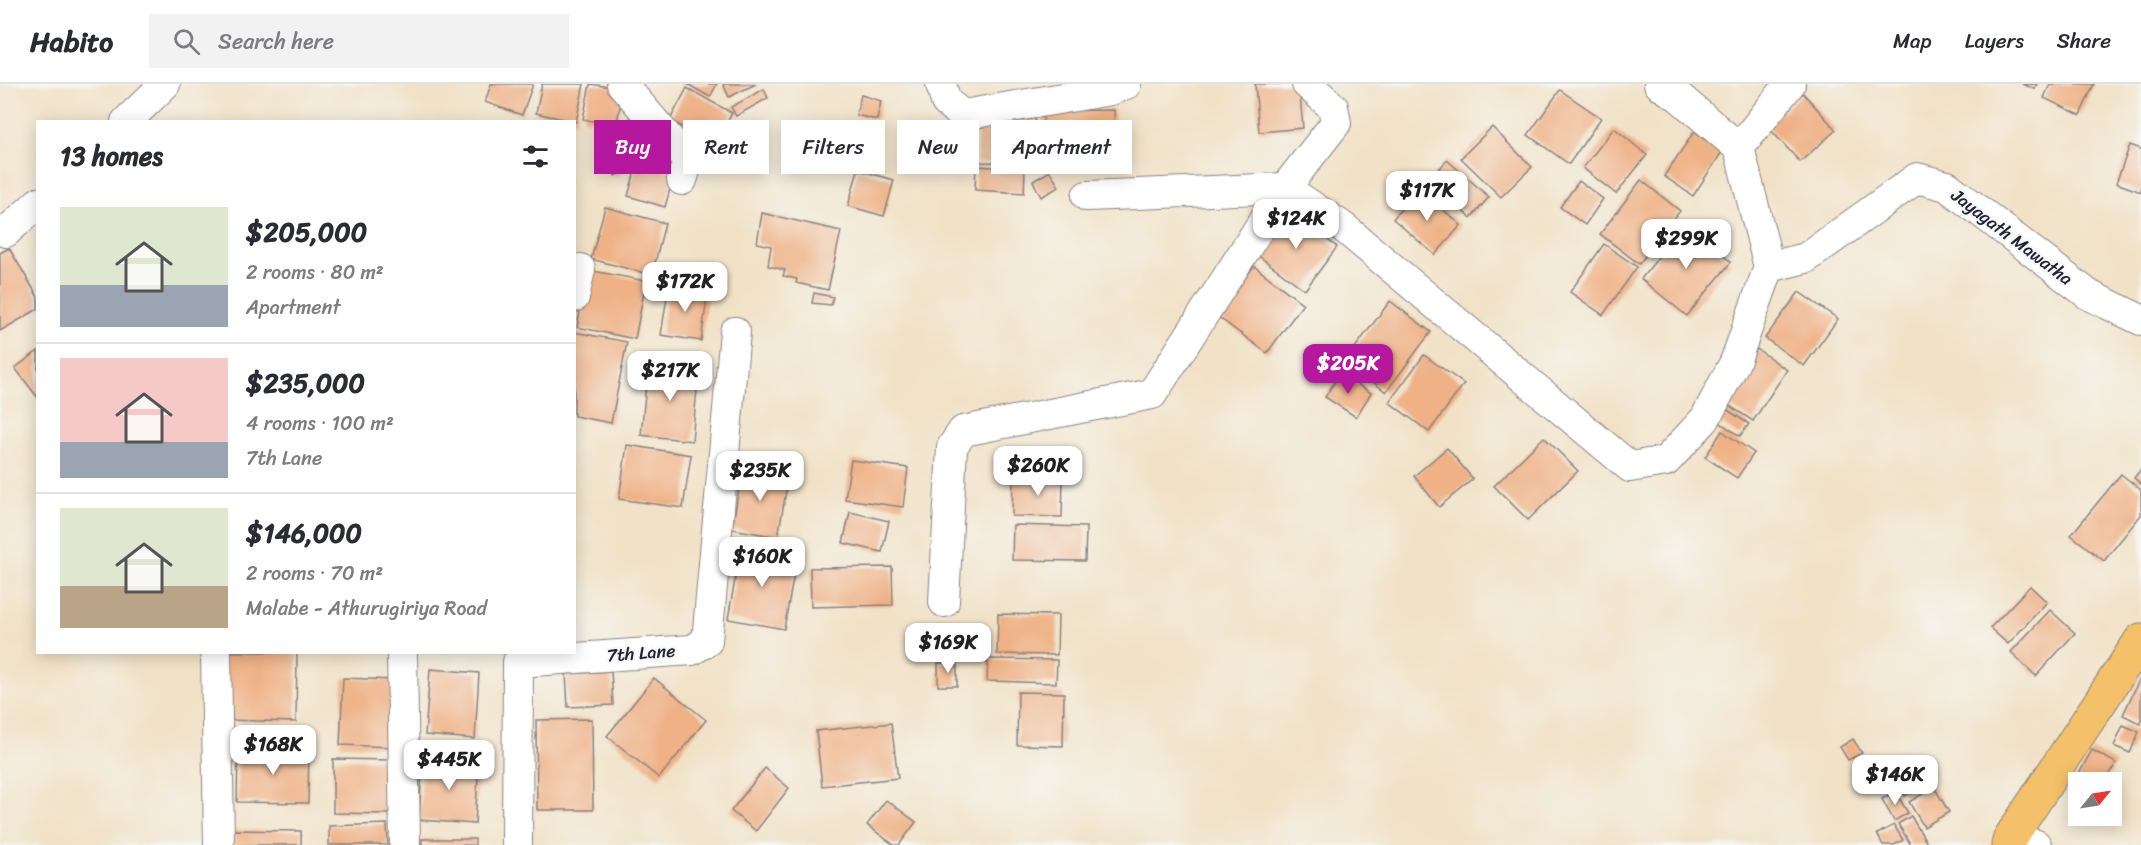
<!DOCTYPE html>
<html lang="en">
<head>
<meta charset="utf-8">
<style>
	:root { --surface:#fff; --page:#f2f2f3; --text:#2b2b33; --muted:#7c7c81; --line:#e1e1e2; --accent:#b5179e }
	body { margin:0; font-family:Sriracha,sans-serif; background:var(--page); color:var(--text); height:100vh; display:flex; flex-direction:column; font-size:22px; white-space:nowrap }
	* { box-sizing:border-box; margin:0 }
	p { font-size:20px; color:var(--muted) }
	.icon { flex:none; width:33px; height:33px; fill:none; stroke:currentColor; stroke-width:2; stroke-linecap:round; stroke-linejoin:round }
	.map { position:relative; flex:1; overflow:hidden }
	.details { position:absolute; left:36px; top:36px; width:540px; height:534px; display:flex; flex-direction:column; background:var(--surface); border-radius:0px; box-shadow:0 3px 15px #0003 }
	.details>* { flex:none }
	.top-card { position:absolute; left:594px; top:36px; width:570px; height:54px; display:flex; gap:12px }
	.needle { width:39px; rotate:60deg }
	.tools { position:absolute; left:2068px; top:688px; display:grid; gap:12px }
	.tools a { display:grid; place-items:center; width:54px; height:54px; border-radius:0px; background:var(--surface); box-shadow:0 3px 15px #0003; font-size:30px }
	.price { position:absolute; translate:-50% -51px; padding:0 14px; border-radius:12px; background:#fff; color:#222; font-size:20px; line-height:39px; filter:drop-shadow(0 2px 3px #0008) }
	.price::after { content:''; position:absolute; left:50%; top:36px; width:18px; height:14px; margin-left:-9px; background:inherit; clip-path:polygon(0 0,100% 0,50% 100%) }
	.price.current { background:var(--accent); color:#fff }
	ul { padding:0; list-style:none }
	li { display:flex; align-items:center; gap:18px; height:150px; padding:0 24px }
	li+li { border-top:2px solid var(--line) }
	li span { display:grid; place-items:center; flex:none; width:168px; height:120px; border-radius:0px; color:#555 }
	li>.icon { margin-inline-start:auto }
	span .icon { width:72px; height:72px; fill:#fffc; stroke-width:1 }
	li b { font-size:26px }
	h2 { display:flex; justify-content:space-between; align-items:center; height:72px; padding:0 24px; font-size:26px }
	.chip { padding:0 21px; border-radius:0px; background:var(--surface); box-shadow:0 3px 15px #0003; font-size:21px; line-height:54px }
	.chip.current { background:var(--accent); color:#fff }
	header { display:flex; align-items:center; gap:36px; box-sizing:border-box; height:84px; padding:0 30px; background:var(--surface); border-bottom:2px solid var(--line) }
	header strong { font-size:28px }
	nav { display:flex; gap:33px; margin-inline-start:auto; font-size:21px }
	.search { width:420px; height:54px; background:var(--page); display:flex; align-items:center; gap:15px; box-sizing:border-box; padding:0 21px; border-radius:0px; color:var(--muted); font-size:22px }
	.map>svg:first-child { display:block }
</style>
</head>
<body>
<header>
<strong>Habito</strong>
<div class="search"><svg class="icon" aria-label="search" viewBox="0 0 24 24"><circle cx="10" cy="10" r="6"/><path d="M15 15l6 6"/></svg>Search here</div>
<nav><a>Map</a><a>Layers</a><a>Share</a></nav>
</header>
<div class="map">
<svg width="2141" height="761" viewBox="0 0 2141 761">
	<rect width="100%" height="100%" fill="#f6f6f2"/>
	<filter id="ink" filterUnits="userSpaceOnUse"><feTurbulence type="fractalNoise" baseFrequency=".0167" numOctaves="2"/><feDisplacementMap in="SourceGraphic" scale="12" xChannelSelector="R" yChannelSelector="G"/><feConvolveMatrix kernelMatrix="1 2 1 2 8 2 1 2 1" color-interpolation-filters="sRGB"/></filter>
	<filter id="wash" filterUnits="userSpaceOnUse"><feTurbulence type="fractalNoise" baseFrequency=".008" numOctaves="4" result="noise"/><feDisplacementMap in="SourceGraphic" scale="24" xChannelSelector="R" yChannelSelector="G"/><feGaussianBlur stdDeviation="1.35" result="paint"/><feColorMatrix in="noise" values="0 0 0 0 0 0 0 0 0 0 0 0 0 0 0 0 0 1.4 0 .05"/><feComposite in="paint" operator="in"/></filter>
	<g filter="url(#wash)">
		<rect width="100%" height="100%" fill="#f1e2c7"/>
		<g id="blocks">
			<!-- building -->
			<g fill="#efb185">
				<polygon points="491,0 533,0 522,31 485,18"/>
				<polygon points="542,0 584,0 576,38 536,29"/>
				<polygon points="590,0 624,5 616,42 583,35"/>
				<polygon points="687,0 717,0 710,13"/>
				<polygon points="723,0 756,0 729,13"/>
				<polygon points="1255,0 1299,0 1303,44 1259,48"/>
				<polygon points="2022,0 2037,0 2035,5"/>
				<polygon points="2050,0 2094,0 2080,31 2044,14"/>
				<polygon points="687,4 732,29 714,61 670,36"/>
				<polygon points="764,5 768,14 736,32 731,23"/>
				<polygon points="1560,6 1601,34 1569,80 1528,51"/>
				<polygon points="1803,9 1836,46 1800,78 1767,42"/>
				<polygon points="861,11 881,17 877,36 856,31"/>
				<polygon points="1114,26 1116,72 1045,75 1043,27"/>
				<polygon points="978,31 1035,33 1034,79 977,78"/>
				<polygon points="1492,43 1532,83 1501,113 1461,74"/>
				<polygon points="1614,44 1647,71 1616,110 1583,84"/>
				<polygon points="1694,48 1722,68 1693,112 1664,92"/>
				<polygon points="2130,61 2141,65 2141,108 2116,99"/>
				<polygon points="625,62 635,82 615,92 605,72"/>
				<polygon points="641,66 678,76 665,123 628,112"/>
				<polygon points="1447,76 1489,113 1471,134 1428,98"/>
				<polygon points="976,82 1025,85 1024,109 975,106"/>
				<polygon points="858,86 894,96 884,132 848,122"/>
				<polygon points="1050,87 1059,103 1041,113 1033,97"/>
				<polygon points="1641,96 1680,127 1639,180 1600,150"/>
				<polygon points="1579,97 1603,115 1585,141 1560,123"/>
				<polygon points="1418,104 1461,141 1435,171 1393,135"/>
				<polygon points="605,123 665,139 652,191 591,175"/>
				<polygon points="1288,126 1337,163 1305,206 1256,170"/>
				<polygon points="762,129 841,147 828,206 796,199 797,195 783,192 785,186 768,182 771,162 757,159"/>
				<polygon points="1685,140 1731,178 1687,232 1641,195"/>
				<polygon points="1604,160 1637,183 1603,231 1570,208"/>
				<polygon points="9,164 38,213 38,225 0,247 0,169"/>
				<polygon points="1254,182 1303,220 1267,269 1217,232"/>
				<polygon points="588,186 646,197 635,255 577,243"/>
				<polygon points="669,200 708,206 701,257 661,251"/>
				<polygon points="1799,208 1838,235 1804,282 1765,254"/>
				<polygon points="814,209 833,213 831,221 812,219"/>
				<polygon points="1390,217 1431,248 1386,308 1345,277"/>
				<polygon points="574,248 627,258 611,339 574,332"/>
				<polygon points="1757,265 1787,286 1753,337 1722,317"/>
				<polygon points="38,267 38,314 15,284"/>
				<polygon points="1424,271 1464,300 1429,348 1389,318"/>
				<polygon points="648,280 699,285 692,357 641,351"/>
				<polygon points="1340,289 1371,309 1356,333 1325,313"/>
				<polygon points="1720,321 1749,340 1740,352 1712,333"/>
				<polygon points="1722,347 1754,369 1737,394 1705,373"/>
				<polygon points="1544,353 1578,387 1528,436 1494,402"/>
				<polygon points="627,361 691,371 683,424 619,415"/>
				<polygon points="1447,364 1473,395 1439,423 1414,392"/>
				<polygon points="851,376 908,384 903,423 845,415"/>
				<polygon points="743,382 789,390 778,453 732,445"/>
				<polygon points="2141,385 2141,400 2134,394"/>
				<polygon points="2121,390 2141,406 2141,431 2104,477 2071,451"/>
				<polygon points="1013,393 1063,394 1062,433 1012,432"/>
				<polygon points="850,428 889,437 882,468 843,459"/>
				<polygon points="1013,441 1086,443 1085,477 1012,476"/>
				<polygon points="741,462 797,473 784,545 728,535"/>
				<polygon points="892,483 893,521 811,523 810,484"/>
				<polygon points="2030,502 2047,518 2008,560 1990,544"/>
				<polygon points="2050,526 2075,549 2036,592 2011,568"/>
				<polygon points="998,530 1058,531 1057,571 997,570"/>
				<polygon points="222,568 297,568 296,638 222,636"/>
				<polygon points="988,575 1057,576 1056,599 987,597"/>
				<rect x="938" y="579" width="19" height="23"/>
				<polygon points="430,585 479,589 475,655 425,651"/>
				<polygon points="611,587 613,621 568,623 566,590"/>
				<polygon points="2141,592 2141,640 2123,631"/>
				<polygon points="343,594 395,596 392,663 340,661"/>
				<polygon points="654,594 706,636 659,694 607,652"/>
				<polygon points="1018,608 1064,609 1063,662 1017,661"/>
				<polygon points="592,635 593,726 537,726 536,636"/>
				<polygon points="891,639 898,694 822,702 816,647"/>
				<polygon points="2123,641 2139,648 2130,669 2114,662"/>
				<polygon points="1853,655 1862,669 1848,676 1840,663"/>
				<polygon points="238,665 309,666 308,719 237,718"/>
				<polygon points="2092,666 2116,679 2105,699 2079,699 2075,697"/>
				<polygon points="423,673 479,677 475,740 419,736"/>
				<polygon points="1910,674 1926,700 1905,712 1890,686"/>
				<polygon points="333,675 393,676 393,730 333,729"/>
				<polygon points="765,684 789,704 756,747 731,727"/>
				<polygon points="1934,703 1949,728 1924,743 1909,718"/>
				<polygon points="1895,707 1908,729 1894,737 1882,715"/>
				<polygon points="886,716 916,738 899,761 894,761 867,741"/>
				<polygon points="1911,732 1928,761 1911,761 1898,740"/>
				<polygon points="387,740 388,761 329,761 329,742"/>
				<polygon points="1894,741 1903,756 1894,761 1883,761 1877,750"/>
				<polygon points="233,746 301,747 301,761 233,761"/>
				<rect x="422" y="755" width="53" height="6"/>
			</g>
		</g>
	</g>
	<g filter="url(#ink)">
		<use href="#blocks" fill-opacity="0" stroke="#8a8281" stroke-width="1.5"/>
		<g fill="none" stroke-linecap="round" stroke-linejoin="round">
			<!-- street casing -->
			<g stroke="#8a8281" stroke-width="32">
				<g id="street">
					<polyline points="622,0 688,77 682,96"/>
					<polyline points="941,0 946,18 963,31 1111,6 1126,0"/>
					<polyline points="1307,0 1333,23 1336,39 1285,104 1343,143 1630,383 1666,377 1705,335 1735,278 1769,183"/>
					<polyline points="1659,0 1679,13 1739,64 1769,183 1806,174 1917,94 1947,102 2089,211 2141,236"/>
					<polyline points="126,38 165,0"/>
					<polyline points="1739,64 1790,0"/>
					<polyline points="1087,112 1285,104"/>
					<polyline points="6,148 38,119"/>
					<polyline points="574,213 580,185"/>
					<polyline points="944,518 952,363 963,347 1152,310 1285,104"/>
					<polyline points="216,568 219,761"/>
					<polyline points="402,568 405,761"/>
					<polyline points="2010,754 2036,761"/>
					<polyline points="517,761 518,578 692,566 707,557 735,248"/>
				</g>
			</g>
			<!-- primary casing -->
			<g stroke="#8a8281" stroke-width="35">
				<polyline id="primary" points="2008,761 2010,754 2141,556"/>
			</g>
			<!-- street -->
			<use href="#street" stroke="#fff" stroke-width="30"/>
			<!-- primary -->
			<use href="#primary" stroke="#f4c16a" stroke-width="33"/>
		</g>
	</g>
	<g text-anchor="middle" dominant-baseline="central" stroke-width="4.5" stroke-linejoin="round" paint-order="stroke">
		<!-- street labels -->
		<g font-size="18" fill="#22223b" stroke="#f6f6f2">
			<text transform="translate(2012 153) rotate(37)">Jayagath Mawatha</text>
			<text transform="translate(641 569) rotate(-4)">7th Lane</text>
		</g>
	</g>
</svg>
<div class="tools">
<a><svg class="needle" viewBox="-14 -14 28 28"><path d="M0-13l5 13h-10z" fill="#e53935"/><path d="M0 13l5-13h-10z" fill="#7c7c81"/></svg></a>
</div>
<b class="price" style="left:1427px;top:138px">$117K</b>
<b class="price" style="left:1296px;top:166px">$124K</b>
<b class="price" style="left:1686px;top:186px">$299K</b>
<b class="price" style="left:685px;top:229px">$172K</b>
<b class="price current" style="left:1348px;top:311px">$205K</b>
<b class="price" style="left:670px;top:318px">$217K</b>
<b class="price" style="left:1038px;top:413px">$260K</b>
<b class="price" style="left:760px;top:418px">$235K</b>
<b class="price" style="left:762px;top:504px">$160K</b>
<b class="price" style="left:948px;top:590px">$169K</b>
<b class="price" style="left:273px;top:692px">$168K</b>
<b class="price" style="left:449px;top:707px">$445K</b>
<b class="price" style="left:1895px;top:722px">$146K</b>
<div class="top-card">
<a class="chip current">Buy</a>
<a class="chip">Rent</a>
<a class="chip">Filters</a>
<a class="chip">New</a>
<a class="chip">Apartment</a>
</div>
<section class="details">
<h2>13 homes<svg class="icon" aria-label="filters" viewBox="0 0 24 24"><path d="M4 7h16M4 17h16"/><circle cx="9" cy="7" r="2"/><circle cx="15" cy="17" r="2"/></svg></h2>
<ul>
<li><span style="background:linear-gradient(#dfe7d0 65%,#9aa5b1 0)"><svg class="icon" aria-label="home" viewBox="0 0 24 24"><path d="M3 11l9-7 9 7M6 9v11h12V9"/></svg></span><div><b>$205,000</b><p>2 rooms · 80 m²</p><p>Apartment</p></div></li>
<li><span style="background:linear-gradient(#f6c9c9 70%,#9aa5b1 0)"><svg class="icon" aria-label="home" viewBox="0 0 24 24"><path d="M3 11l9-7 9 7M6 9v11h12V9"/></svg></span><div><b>$235,000</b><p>4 rooms · 100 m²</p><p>7th Lane</p></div></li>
<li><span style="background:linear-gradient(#dfe7d0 65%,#b9a48a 0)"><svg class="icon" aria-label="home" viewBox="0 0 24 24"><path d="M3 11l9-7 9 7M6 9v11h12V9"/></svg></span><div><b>$146,000</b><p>2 rooms · 70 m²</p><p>Malabe - Athurugiriya Road</p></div></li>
</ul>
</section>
</div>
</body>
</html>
